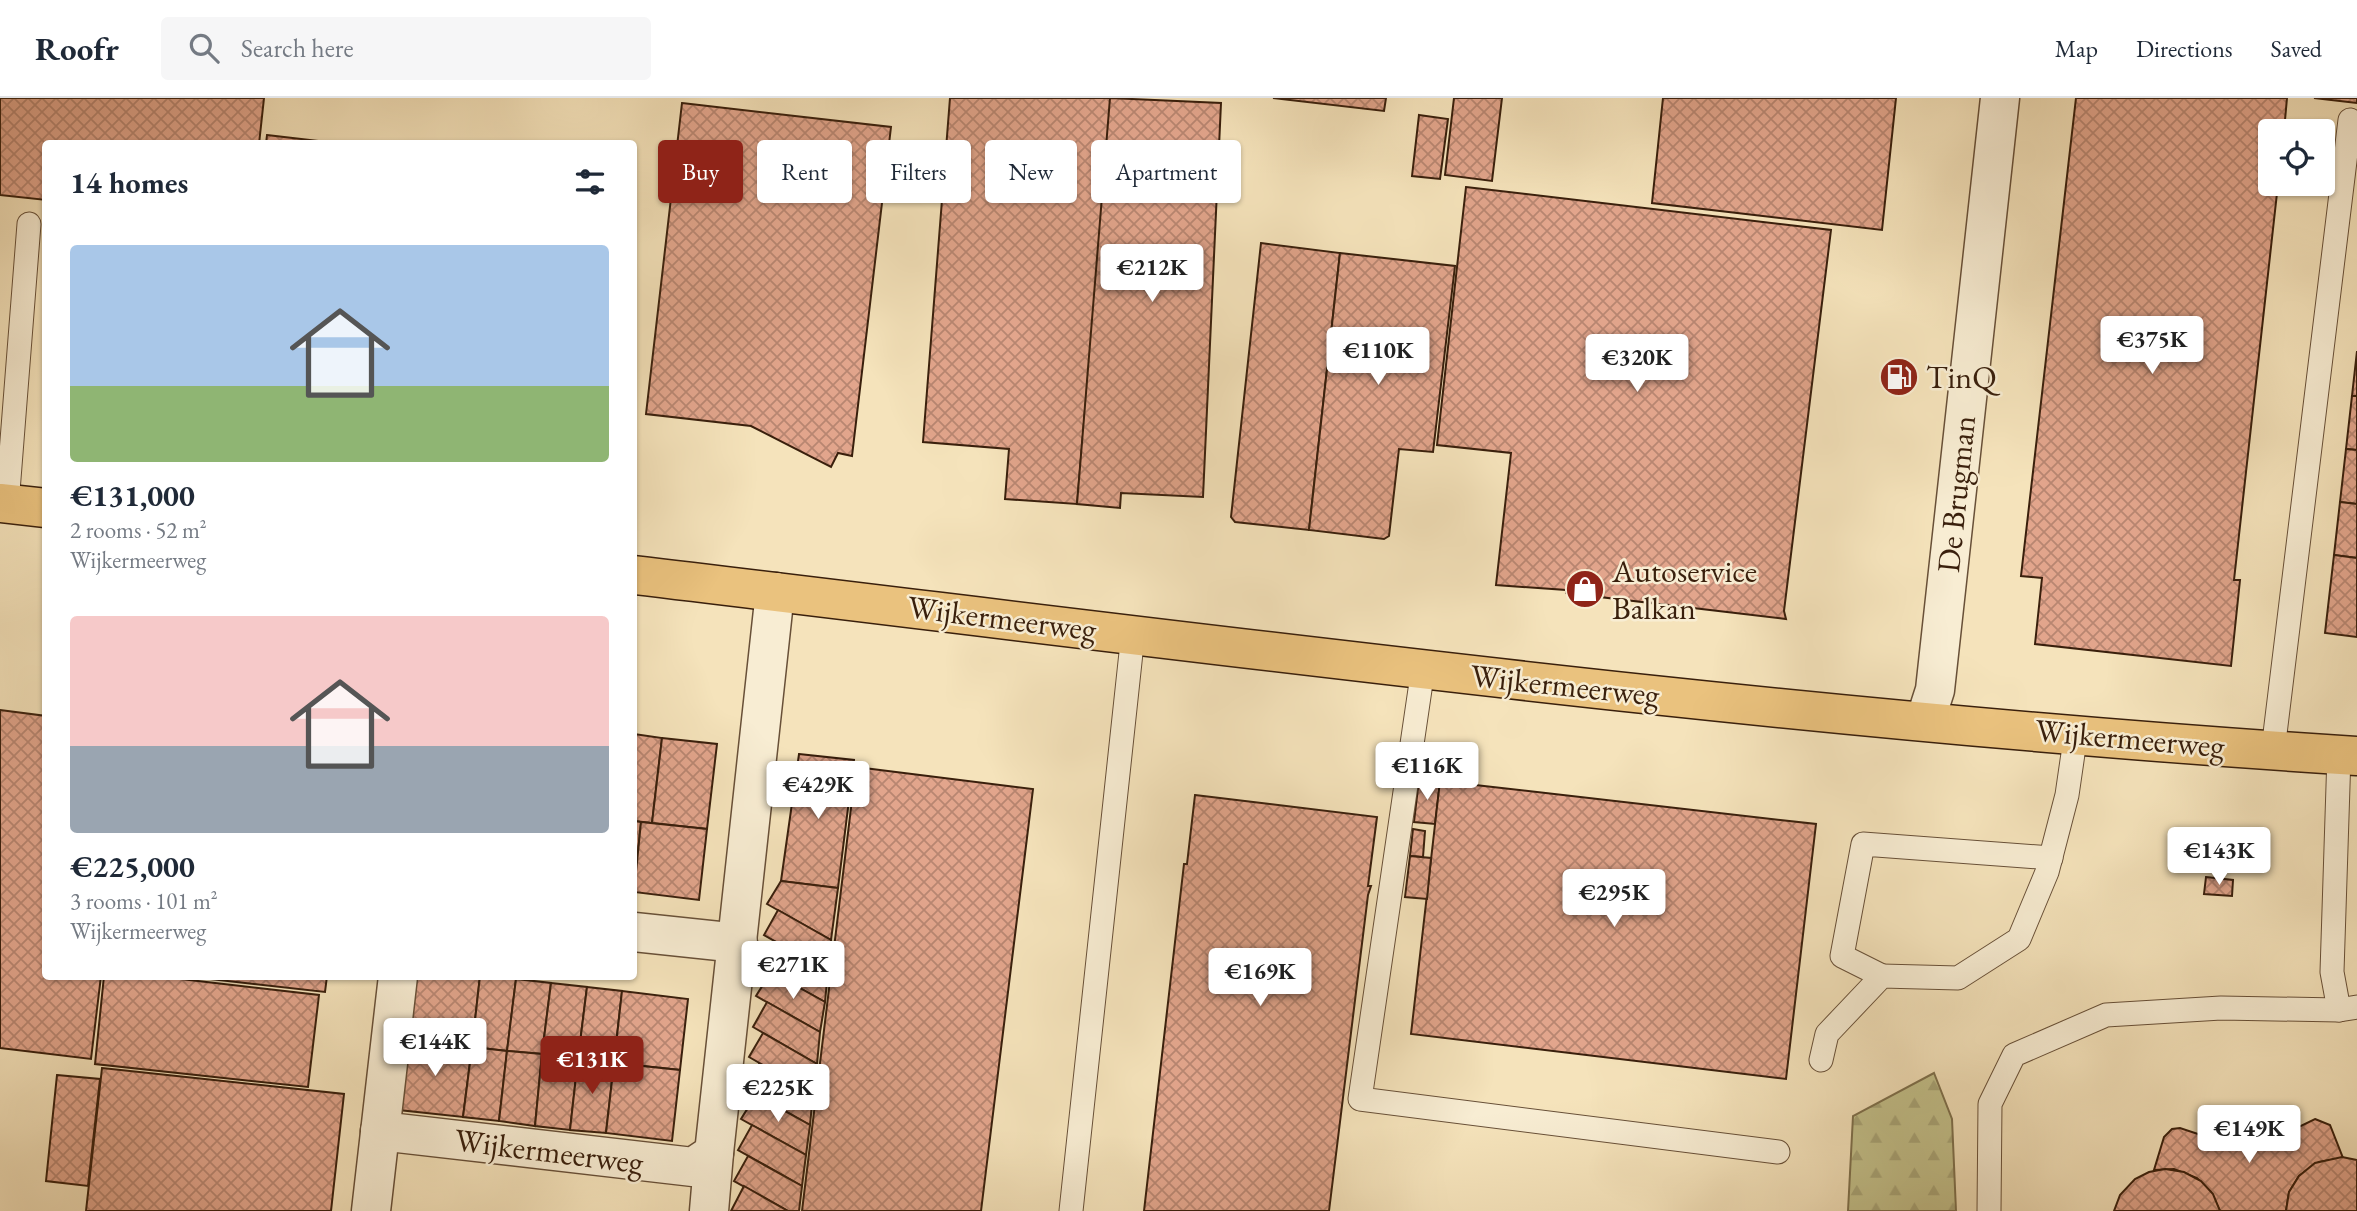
<!DOCTYPE html>
<html lang="en">
<head>
<meta charset="utf-8">
<style>
	:root { --surface:#fff; --page:#f6f6f7; --text:#1f2937; --muted:#747a83; --line:#e0e1e3; --accent:#8f2418 }
	body { margin:0; font-family:"EB Garamond",serif; background:var(--page); color:var(--text); height:100vh; display:flex; flex-direction:column; font-size:26px; white-space:nowrap }
	* { box-sizing:border-box; margin:0 }
	p { font-size:23px; color:var(--muted) }
	.icon { flex:none; width:38px; height:38px; fill:none; stroke:currentColor; stroke-width:2; stroke-linecap:round; stroke-linejoin:round }
	.map { position:relative; flex:1; overflow:hidden }
	.panel { position:absolute; left:42px; top:42px; width:595px; height:840px; display:flex; flex-direction:column; background:var(--surface); border-radius:7px; box-shadow:0 2px 5px #0004 }
	.panel>* { flex:none }
	.hud { position:absolute; left:658px; top:42px; width:665px; height:63px; display:flex; gap:14px }
	.buttons { position:absolute; left:2258px; top:21px; display:grid; gap:14px }
	.buttons a { display:grid; place-items:center; width:77px; height:77px; border-radius:7px; background:var(--surface); box-shadow:0 2px 5px #0004; font-size:35px }
	.price { position:absolute; translate:-50% -60px; padding:0 16px; border-radius:7px; background:#fff; color:#222; font-size:23px; line-height:46px; filter:drop-shadow(0 2px 4px #0008) }
	.price::after { content:''; position:absolute; left:50%; top:42px; width:21px; height:16px; margin-left:-10px; background:inherit; clip-path:polygon(0 0,100% 0,50% 100%) }
	.price.current { background:var(--accent); color:#fff }
	ul { padding:0; list-style:none }
	li { display:grid; align-content:center; gap:14px; height:371px; padding:0 28px }
	li span { display:grid; place-items:center; height:217px; border-radius:7px; color:#555 }
	li>.icon { margin-inline-start:auto }
	span .icon { width:126px; height:126px; fill:#fffc; stroke-width:1 }
	li b { font-size:30px }
	h2 { display:flex; justify-content:space-between; align-items:center; height:84px; padding:0 28px; font-size:30px }
	.chip { padding:0 24px; border-radius:7px; background:var(--surface); box-shadow:0 2px 5px #0004; font-size:24px; line-height:63px }
	.chip.current { background:var(--accent); color:#fff }
	header { display:flex; align-items:center; gap:42px; box-sizing:border-box; height:98px; padding:0 35px; background:var(--surface); border-bottom:2px solid var(--line) }
	header strong { font-size:33px }
	nav { display:flex; gap:38px; margin-inline-start:auto; font-size:24px }
	.search { width:490px; height:63px; background:var(--page); display:flex; align-items:center; gap:18px; box-sizing:border-box; padding:0 24px; border-radius:7px; color:var(--muted); font-size:26px }
	.map>svg:first-child { display:block }
</style>
</head>
<body>
<header>
<strong>Roofr</strong>
<div class="search"><svg class="icon" aria-label="search" viewBox="0 0 24 24"><circle cx="10" cy="10" r="6"/><path d="M15 15l6 6"/></svg>Search here</div>
<nav><a>Map</a><a>Directions</a><a>Saved</a></nav>
</header>
<div class="map">
<svg width="2357" height="1113" viewBox="0 0 2357 1113">
	<defs>
		<pattern id="forest-firs" width="22" height="20" patternUnits="userSpaceOnUse" patternTransform="scale(1.75)"><rect width="22" height="20" fill="#c3c18b"/><path d="M5 1l3.5 6h-7zM16 11l3.5 6h-7z" fill="#a8a577"/></pattern>
		<pattern id="building-cross-hatch" width="8" height="8" patternUnits="userSpaceOnUse" patternTransform="scale(1.75)"><rect width="8" height="8" fill="#e2a58c"/><path d="M0 0l8 8M0 8l8-8" fill="none" stroke="#b88671"/></pattern>
	</defs>
	<rect width="100%" height="100%" fill="#f5e3bb"/>
	<filter id="stains"><feTurbulence type="fractalNoise" baseFrequency=".00286" numOctaves="4"/><feColorMatrix values="0 0 0 0 .2 0 0 0 0 .09 0 0 0 0 .02 0 0 0 .5 -.17"/></filter>
	<radialGradient id="worn" r=".72"><stop offset=".6" stop-color="#630" stop-opacity="0"/><stop offset="1" stop-color="#630" stop-opacity=".3"/></radialGradient>
	<!-- forest -->
	<polygon fill="url(#forest-firs)" stroke="#7e704c" stroke-width="2" points="1934,975 1952,1021 1956,1113 1848,1113 1853,1018"/>
	<!-- building -->
	<g fill="url(#building-cross-hatch)" stroke="#391f0c" stroke-width="2">
		<polygon points="0,0 264,0 259,46 46,46 46,102 0,97"/>
		<polygon points="950,0 1112,0 1077,406 1005,401 1009,351 923,344"/>
		<polygon points="1110,0 1221,5 1203,399 1121,395 1120,410 1077,406"/>
		<polygon points="1273,0 1386,0 1384,13"/>
		<polygon points="1454,0 1502,0 1492,83 1445,77"/>
		<polygon points="1663,0 1896,0 1882,132 1652,105"/>
		<polygon points="2076,0 2287,0 2284,33 2270,33 2270,86 2278,86 2234,482 2240,482 2231,568 2035,546 2042,480 2021,478"/>
		<polygon points="2314,0 2357,0 2357,5"/>
		<polygon points="682,5 891,29 852,358 838,355 831,369 751,328 646,316"/>
		<polygon points="1419,17 1448,21 1440,81 1412,78"/>
		<polygon points="267,37 344,46 266,46"/>
		<polygon points="1466,89 1831,132 1784,513 1786,521 1566,495 1566,492 1496,487 1511,355 1437,347"/>
		<polygon points="1261,145 1340,155 1309,432 1235,424 1231,419"/>
		<polygon points="1340,155 1455,168 1433,354 1399,351 1389,438 1384,441 1309,432"/>
		<polygon points="2357,253 2357,298 2352,298"/>
		<polygon points="2352,298 2357,298 2357,352 2346,351"/>
		<polygon points="2346,351 2357,352 2357,406 2340,404"/>
		<polygon points="2340,404 2357,406 2357,460 2334,457"/>
		<polygon points="2334,457 2357,460 2357,539 2325,535"/>
		<polygon points="0,612 46,618 46,878 101,878 91,961 0,950"/>
		<polygon points="634,636 662,640 652,725 634,723"/>
		<polygon points="662,640 717,646 707,731 652,725"/>
		<polygon points="799,656 854,662 838,790 781,783"/>
		<polygon points="856,669 1033,691 981,1113 802,1113"/>
		<polygon points="1419,681 1440,684 1435,726 1414,724"/>
		<polygon points="1440,683 1816,726 1786,981 1411,936"/>
		<polygon points="1195,697 1377,719 1368,788 1371,788 1368,797 1329,1113 1144,1113 1184,766 1187,766"/>
		<polygon points="634,723 641,724 634,794"/>
		<polygon points="641,724 707,731 699,802 634,794"/>
		<polygon points="1413,731 1425,733 1423,759 1410,758"/>
		<polygon points="1410,758 1431,760 1427,801 1405,799"/>
		<polygon points="2206,779 2233,782 2232,798 2204,796"/>
		<polygon points="781,783 838,790 831,842 767,806"/>
		<polygon points="778,812 831,842 828,873 764,837"/>
		<polygon points="774,843 828,873 825,904 760,868"/>
		<polygon points="771,874 825,904 820,934 756,898"/>
		<polygon points="104,878 155,878 319,897 308,989 95,966"/>
		<polygon points="184,878 327,878 325,894"/>
		<polygon points="414,878 480,878 472,949 407,941"/>
		<polygon points="480,878 516,881 507,953 472,949"/>
		<polygon points="516,881 551,885 542,956 507,953"/>
		<polygon points="551,885 587,889 578,961 542,956"/>
		<polygon points="587,889 622,893 614,965 578,961"/>
		<polygon points="622,893 688,901 680,972 614,965"/>
		<polygon points="767,904 820,934 817,966 753,929"/>
		<polygon points="763,935 817,966 813,996 749,959"/>
		<polygon points="407,941 472,949 463,1019 399,1012"/>
		<polygon points="472,949 507,953 499,1023 463,1019"/>
		<polygon points="507,953 542,956 535,1028 499,1023"/>
		<polygon points="542,956 578,961 570,1032 535,1028"/>
		<polygon points="578,961 614,965 606,1035 570,1032"/>
		<polygon points="614,965 680,972 672,1043 606,1035"/>
		<polygon points="759,966 813,996 810,1027 746,991"/>
		<polygon points="102,970 344,996 331,1113 86,1113"/>
		<polygon points="57,977 100,981 88,1088 46,1083"/>
		<polygon points="756,997 810,1027 806,1057 741,1021"/>
		<polygon points="2315,1021 2330,1027 2343,1060 2319,1064 2299,1078 2289,1094 2286,1113 2220,1113 2211,1094 2197,1080 2174,1071 2154,1072 2164,1039 2172,1031 2180,1030 2216,1042 2241,1044 2242,1051 2256,1050 2255,1043 2282,1037"/>
		<polygon points="752,1027 806,1057 802,1088 738,1052"/>
		<polygon points="748,1058 802,1088 799,1113 788,1113 734,1083"/>
		<polygon points="2342,1059 2357,1062 2357,1113 2286,1113 2289,1094 2299,1078 2315,1065"/>
		<polygon points="2165,1071 2184,1074 2201,1083 2213,1096 2220,1113 2114,1113 2120,1097 2135,1081 2149,1074"/>
		<polygon points="744,1088 788,1113 731,1113"/>
	</g>
	<g fill="none" stroke-linecap="round" stroke-linejoin="round">
		<!-- lane casing -->
		<g stroke="#685038" stroke-width="25">
			<g id="lane">
				<polyline points="7,406 29,126"/>
				<polyline points="1423,571 1360,1001 1778,1054"/>
				<polyline points="2273,652 2350,22"/>
				<polyline points="2339,657 2332,874 2339,912 2357,909"/>
				<polyline points="1882,878 1842,858 1863,746 2051,760"/>
				<polyline points="1821,962 1827,936 1882,878 1958,880 2019,841 2047,774 2067,697 2076,635"/>
				<polyline points="1071,1113 1133,536"/>
				<polyline points="1989,1113 1990,1006 2014,957 2106,917 2221,910 2339,912"/>
			</g>
		</g>
		<!-- street casing -->
		<g stroke="#685038" stroke-width="41">
			<g id="street">
				<polyline points="1925,623 1935,592 2000,0"/>
				<polyline points="634,834 738,845"/>
				<polyline points="380,1033 693,1069 714,1055 775,494"/>
				<polyline points="371,1113 398,878"/>
				<polyline points="709,1113 714,1055"/>
			</g>
		</g>
		<!-- primary casing -->
		<g stroke="#391f0c" stroke-width="41">
			<g id="primary">
				<polyline points="0,405 46,410"/>
				<path d="M 634,477 C 1207,545 1780,622 2357,658"/>
			</g>
		</g>
		<!-- lane -->
		<use href="#lane" stroke="#f8edd3" stroke-width="23"/>
		<!-- street -->
		<use href="#street" stroke="#f8edd3" stroke-width="38"/>
		<!-- primary -->
		<use href="#primary" stroke="#eac27e" stroke-width="38"/>
	</g>
	<!-- icons -->
	<defs>
		<g id="fuel-disc" transform="scale(2.0125)"><circle r="9.5" fill="#8f2418" stroke="#f8edd3"/><path d="M-5.5-6h7V0h2V4h1.3V-2.5L3-4.5l.8-.8L6-3V5H2.5V1h-1V6h-7ZM-4.2-4.7v3.2H.2V-4.7Z" fill="#fff"/></g>
		<g id="shop-disc" transform="scale(2.0125)"><circle r="9.5" fill="#8f2418" stroke="#f8edd3"/><path d="M-5-2.5h2.3a2.7 3.5 0 0 1 5.4 0H5L5.5 6h-11ZM-1.5-2.5h3a1.5 2.3 0 0 0-3 0Z" fill="#fff"/></g>
	</defs>
	<g fill-rule="evenodd">
		<use href="#fuel-disc" x="1899" y="279"/>
		<use href="#shop-disc" x="1585" y="491"/>
	</g>
	<g text-anchor="middle" dominant-baseline="central" stroke-width="5" stroke-linejoin="round" paint-order="stroke">
		<!-- poi labels -->
		<g font-size="32" fill="#391f0c" stroke="#f8edd3" text-anchor="start">
			<text x="1926" y="279">TinQ</text>
			<text x="1612" y="473">Autoservice<tspan x="1612" dy="37">Balkan</tspan></text>
		</g>
		<!-- street labels -->
		<g font-size="32" fill="#391f0c" stroke="#f8edd3">
			<text transform="translate(1956 396) rotate(-84)">De Brugman</text>
			<text transform="translate(1002 520) rotate(7)">Wijkermeerweg</text>
			<text transform="translate(1565 587) rotate(6)">Wijkermeerweg</text>
			<text transform="translate(2130 640) rotate(5)">Wijkermeerweg</text>
			<text transform="translate(549 1053) rotate(7)">Wijkermeerweg</text>
		</g>
	</g>
	<rect width="100%" height="100%" filter="url(#stains)"/>
	<rect width="100%" height="100%" fill="url(#worn)"/>
</svg>
<div class="buttons">
<a><svg class="icon" aria-label="locate" viewBox="0 0 24 24"><circle cx="12" cy="12" r="6"/><path d="M12 2v4M12 18v4M2 12h4M18 12h4"/></svg></a>
</div>
<b class="price" style="left:1152px;top:206px">€212K</b>
<b class="price" style="left:2152px;top:278px">€375K</b>
<b class="price" style="left:1378px;top:289px">€110K</b>
<b class="price" style="left:1637px;top:296px">€320K</b>
<b class="price" style="left:1427px;top:704px">€116K</b>
<b class="price" style="left:818px;top:723px">€429K</b>
<b class="price" style="left:2219px;top:789px">€143K</b>
<b class="price" style="left:1614px;top:831px">€295K</b>
<b class="price" style="left:793px;top:903px">€271K</b>
<b class="price" style="left:1260px;top:910px">€169K</b>
<b class="price" style="left:435px;top:980px">€144K</b>
<b class="price current" style="left:592px;top:998px">€131K</b>
<b class="price" style="left:778px;top:1026px">€225K</b>
<b class="price" style="left:2249px;top:1067px">€149K</b>
<div class="hud">
<a class="chip current">Buy</a>
<a class="chip">Rent</a>
<a class="chip">Filters</a>
<a class="chip">New</a>
<a class="chip">Apartment</a>
</div>
<section class="panel">
<h2>14 homes<svg class="icon" aria-label="filters" viewBox="0 0 24 24"><path d="M4 7h16M4 17h16"/><circle cx="9" cy="7" r="2"/><circle cx="15" cy="17" r="2"/></svg></h2>
<ul>
<li><span style="background:linear-gradient(#a9c7e8 65%,#8fb573 0)"><svg class="icon" aria-label="home" viewBox="0 0 24 24"><path d="M3 11l9-7 9 7M6 9v11h12V9"/></svg></span><div><b>€131,000</b><p>2 rooms · 52 m²</p><p>Wijkermeerweg</p></div></li>
<li><span style="background:linear-gradient(#f6c9c9 60%,#9aa5b1 0)"><svg class="icon" aria-label="home" viewBox="0 0 24 24"><path d="M3 11l9-7 9 7M6 9v11h12V9"/></svg></span><div><b>€225,000</b><p>3 rooms · 101 m²</p><p>Wijkermeerweg</p></div></li>
</ul>
</section>
</div>
</body>
</html>
